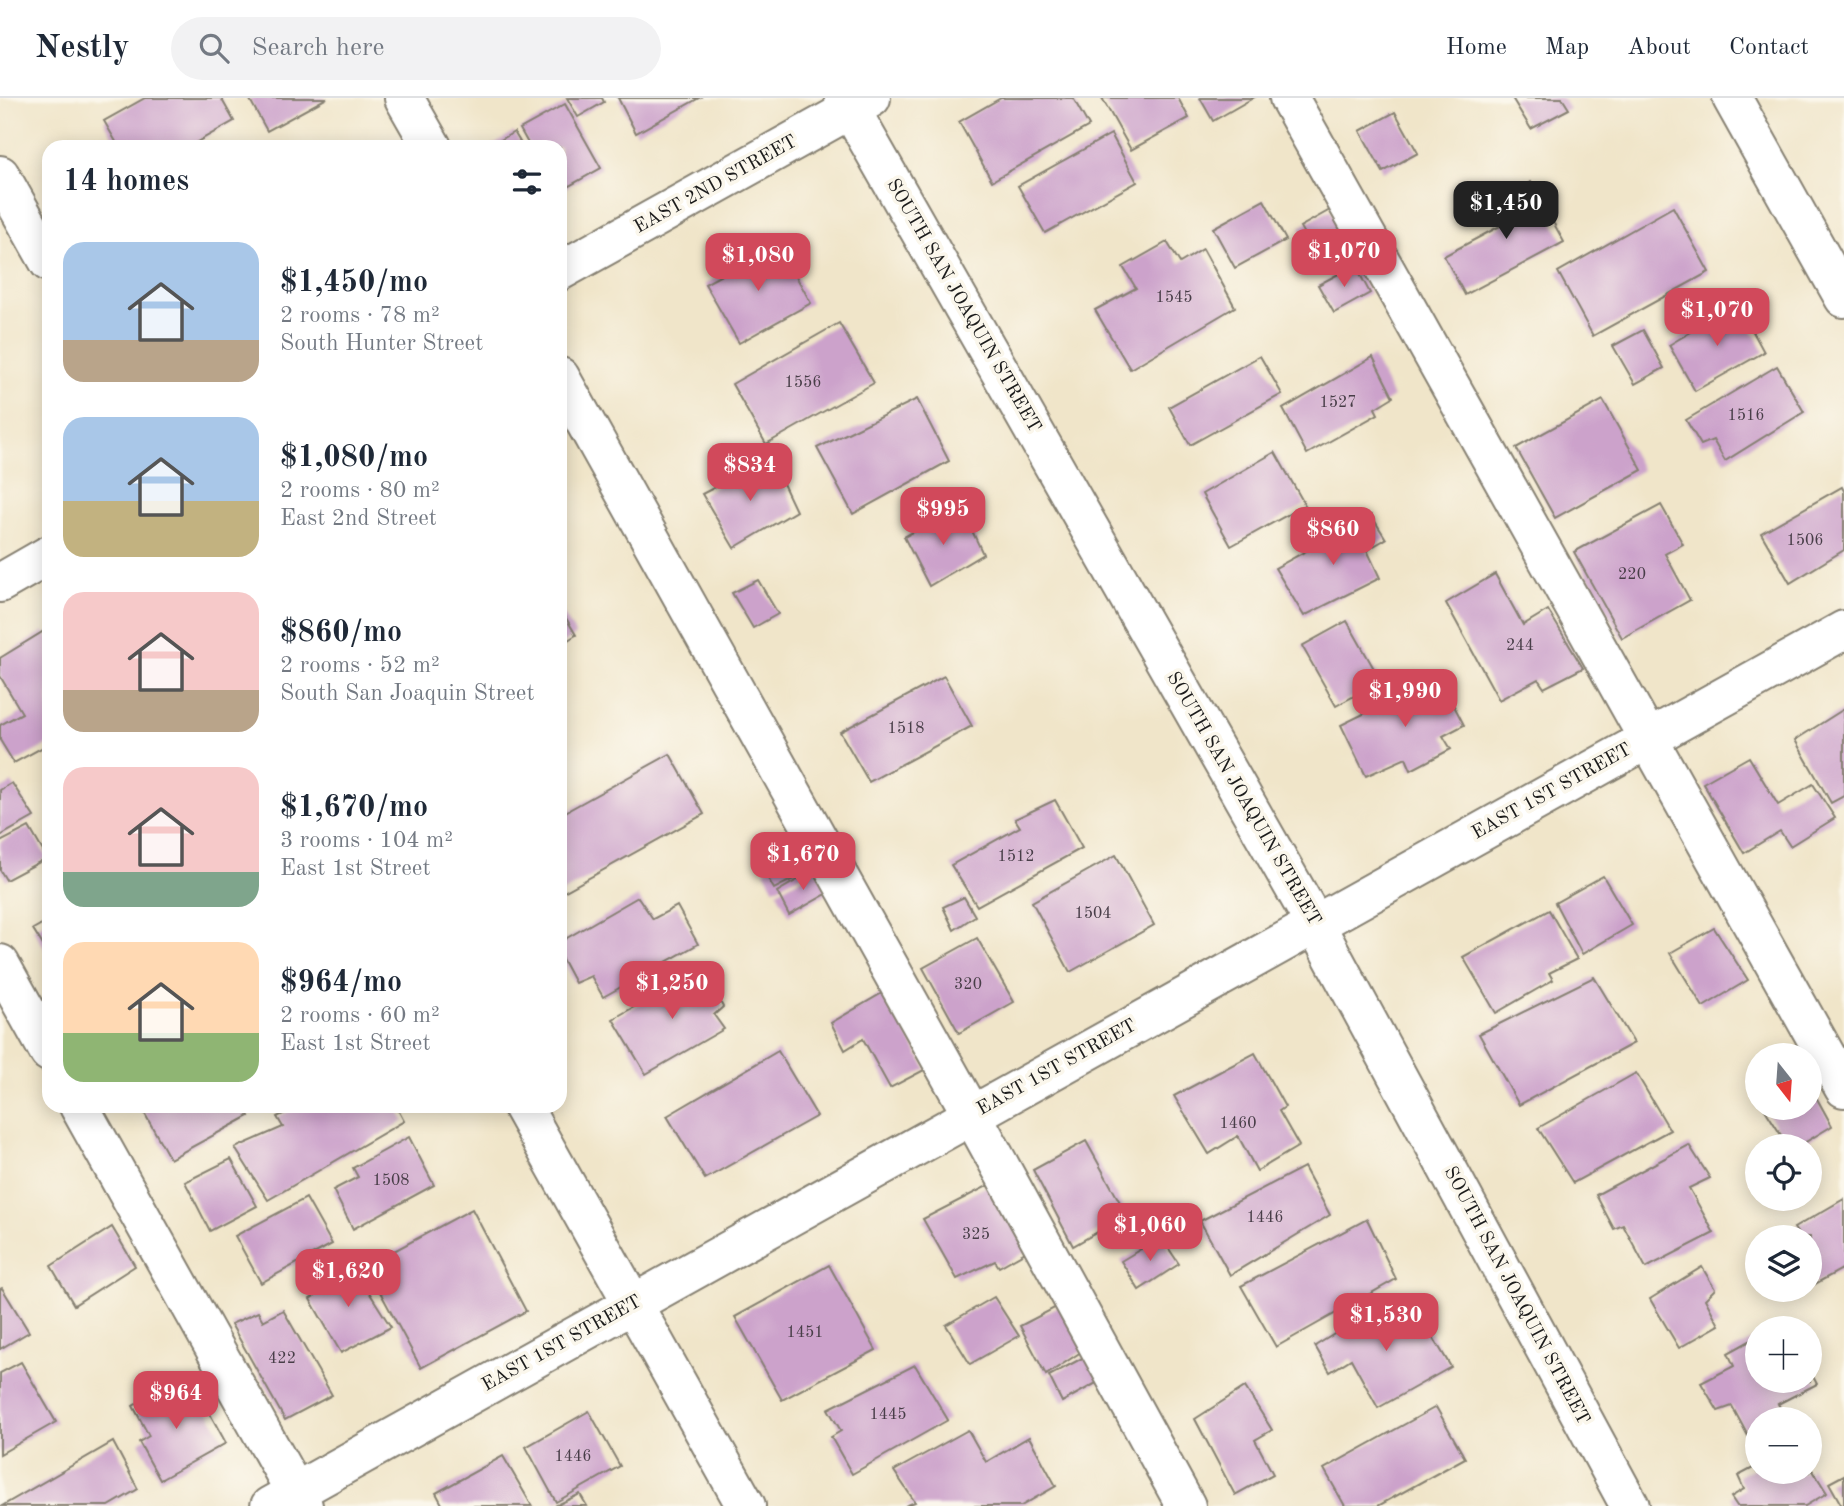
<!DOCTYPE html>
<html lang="en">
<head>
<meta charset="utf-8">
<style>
	:root { --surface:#fff; --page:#f2f2f3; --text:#1f2937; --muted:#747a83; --line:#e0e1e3; --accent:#d1495b }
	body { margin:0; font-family:"Old Standard TT",serif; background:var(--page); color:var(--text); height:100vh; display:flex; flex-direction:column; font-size:26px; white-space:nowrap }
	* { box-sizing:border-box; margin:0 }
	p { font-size:23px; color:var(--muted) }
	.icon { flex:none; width:38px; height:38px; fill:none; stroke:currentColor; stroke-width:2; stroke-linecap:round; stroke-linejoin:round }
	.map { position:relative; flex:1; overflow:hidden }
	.drawer { position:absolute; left:42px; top:42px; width:525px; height:973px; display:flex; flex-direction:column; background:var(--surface); border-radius:21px; box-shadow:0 4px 18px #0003 }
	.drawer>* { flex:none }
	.needle { width:46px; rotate:163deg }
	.controls { position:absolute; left:1745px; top:945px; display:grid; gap:14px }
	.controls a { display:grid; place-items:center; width:77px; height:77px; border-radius:50%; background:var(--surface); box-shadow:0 4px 18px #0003; font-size:35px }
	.price { position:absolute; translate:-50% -60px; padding:0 16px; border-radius:14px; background:var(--accent); color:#fff; font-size:23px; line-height:46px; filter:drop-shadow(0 2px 4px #0008) }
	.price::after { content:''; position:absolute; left:50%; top:42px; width:21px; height:16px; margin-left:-10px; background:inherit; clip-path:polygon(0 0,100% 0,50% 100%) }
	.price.on { background:#222; color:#fff }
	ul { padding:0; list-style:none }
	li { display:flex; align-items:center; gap:21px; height:175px; padding:0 21px }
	li span { display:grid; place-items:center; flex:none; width:196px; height:140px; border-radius:21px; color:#555 }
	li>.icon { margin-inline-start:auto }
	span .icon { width:84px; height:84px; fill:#fffc; stroke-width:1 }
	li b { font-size:30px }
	h2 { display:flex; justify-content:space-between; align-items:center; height:84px; padding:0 21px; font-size:30px }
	header { display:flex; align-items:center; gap:42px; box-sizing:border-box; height:98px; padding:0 35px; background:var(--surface); border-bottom:2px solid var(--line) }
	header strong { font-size:33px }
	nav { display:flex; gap:38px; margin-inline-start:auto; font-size:24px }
	.search { width:490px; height:63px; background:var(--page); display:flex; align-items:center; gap:18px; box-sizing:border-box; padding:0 24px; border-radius:38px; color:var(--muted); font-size:26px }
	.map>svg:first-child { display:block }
</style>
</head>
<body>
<header>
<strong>Nestly</strong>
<div class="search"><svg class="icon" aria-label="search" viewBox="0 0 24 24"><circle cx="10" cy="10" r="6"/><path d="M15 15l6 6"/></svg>Search here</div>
<nav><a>Home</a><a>Map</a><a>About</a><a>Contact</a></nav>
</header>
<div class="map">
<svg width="1844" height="1408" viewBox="0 0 1844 1408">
	<rect width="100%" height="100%" fill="#fbf7ec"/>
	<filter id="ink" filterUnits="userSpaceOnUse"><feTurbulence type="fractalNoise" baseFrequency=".0143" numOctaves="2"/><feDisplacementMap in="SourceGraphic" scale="14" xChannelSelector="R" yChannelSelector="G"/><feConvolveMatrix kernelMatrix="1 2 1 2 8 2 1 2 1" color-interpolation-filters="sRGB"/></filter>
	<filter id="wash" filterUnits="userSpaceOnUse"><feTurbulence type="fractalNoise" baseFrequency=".00686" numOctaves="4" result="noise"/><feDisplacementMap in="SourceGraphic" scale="28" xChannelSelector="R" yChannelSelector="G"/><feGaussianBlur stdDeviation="1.57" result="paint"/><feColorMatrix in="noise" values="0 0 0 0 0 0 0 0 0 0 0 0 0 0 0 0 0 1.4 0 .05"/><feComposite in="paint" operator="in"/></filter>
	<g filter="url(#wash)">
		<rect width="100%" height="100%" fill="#f0e5c9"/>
		<g id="blocks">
			<!-- building -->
			<g fill="#cca2cb">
				<polygon points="145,0 221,0 234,23 188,49 119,49 104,23"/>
				<polygon points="249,0 327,0 267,33"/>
				<polygon points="567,0 602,0 604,4 578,19"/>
				<polygon points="618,0 699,0 636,35"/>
				<polygon points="1001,0 1073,0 1089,28 992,83 959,24"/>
				<polygon points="1102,0 1178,0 1189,20 1131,52"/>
				<polygon points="1200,0 1253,0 1213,23"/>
				<polygon points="1512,0 1562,0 1569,11 1531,31"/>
				<polygon points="565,6 601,70 560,93 560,49 530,49 520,31"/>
				<polygon points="1395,14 1418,55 1383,74 1360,33"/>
				<polygon points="514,34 523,49 489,49"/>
				<polygon points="1111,36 1137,84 1045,135 1018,88"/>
				<polygon points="1531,84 1564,144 1465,197 1444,158 1502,127 1491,106"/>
				<polygon points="1264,102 1286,142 1235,170 1213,130"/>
				<polygon points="1673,109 1709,174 1593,238 1558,174"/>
				<polygon points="1330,112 1351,149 1321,166 1300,129"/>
				<polygon points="1167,144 1180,165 1203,151 1235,209 1130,271 1095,212 1136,190 1123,169"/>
				<polygon points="778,146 811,205 739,245 705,186"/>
				<polygon points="1355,167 1370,195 1334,215 1318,187"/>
				<polygon points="1738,206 1764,254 1695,293 1669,247"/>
				<polygon points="839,225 874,285 766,346 732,286"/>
				<polygon points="1643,232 1664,270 1635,286 1613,248"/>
				<polygon points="1260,258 1282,296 1190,347 1169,309"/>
				<polygon points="1373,259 1393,299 1375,310 1378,316 1307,356 1283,311"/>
				<polygon points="1777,268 1804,314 1725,363 1713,342 1701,347 1686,322"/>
				<polygon points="917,301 949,363 853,416 817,350"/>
				<polygon points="1603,302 1642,372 1555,420 1516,350"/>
				<polygon points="1275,354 1305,407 1231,448 1202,396"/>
				<polygon points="771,360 796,413 734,450 702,396"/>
				<polygon points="1842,389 1844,393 1844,452 1790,485 1761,435"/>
				<polygon points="1661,407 1683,446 1665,456 1690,502 1622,540 1574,454"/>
				<polygon points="953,412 961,428 968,424 983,456 929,488 904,439"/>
				<polygon points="1371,417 1386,441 1367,452 1380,480 1304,518 1275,470"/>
				<polygon points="1495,476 1523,527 1548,512 1583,570 1544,590 1538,581 1499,602 1446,505"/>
				<polygon points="758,482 778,516 753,530 732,495"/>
				<polygon points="560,510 576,537 560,547"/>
				<polygon points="1347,523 1381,583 1336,608 1302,548"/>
				<polygon points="44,533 49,542 49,646 14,665 0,642 0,627 22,615 0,578 0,560"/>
				<polygon points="944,578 972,628 869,684 840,634"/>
				<polygon points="1439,579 1464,627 1443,638 1451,651 1411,672 1406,660 1366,678 1341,627"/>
				<polygon points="1844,611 1844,698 1831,705 1795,642"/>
				<polygon points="670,656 704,716 560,796 560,717"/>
				<polygon points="1749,659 1778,707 1813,686 1835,720 1790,748 1780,733 1744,755 1703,685"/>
				<polygon points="12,685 34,719 0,738 0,692"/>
				<polygon points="1055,702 1082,750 977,808 951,767 1020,729 1015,721"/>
				<polygon points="29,729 47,760 6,782 0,772 0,744"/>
				<polygon points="797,753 809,773 774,791 764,773"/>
				<polygon points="1116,757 1154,827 1070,874 1032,804"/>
				<polygon points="816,771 828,795 789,817 777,794"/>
				<polygon points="1603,778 1632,827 1582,856 1555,805"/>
				<polygon points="638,799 653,821 677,808 698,846 603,899 591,878 575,885 560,857 560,844"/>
				<polygon points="964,799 975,818 954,832 943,809"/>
				<polygon points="1549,812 1577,861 1549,875 1553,882 1496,915 1463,859"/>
				<polygon points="49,822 49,857 33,831"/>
				<polygon points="1714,830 1748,882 1703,909 1670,855"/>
				<polygon points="977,840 1014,904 959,935 923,870"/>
				<polygon points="702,870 723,909 714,917 724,931 646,976 613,921"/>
				<polygon points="1594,879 1634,945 1519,1007 1479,936"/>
				<polygon points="884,894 926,971 890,990 863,941 845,952 831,925"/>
				<polygon points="778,953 817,1018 705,1081 667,1018"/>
				<polygon points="1255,955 1285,1009 1279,1013 1299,1048 1257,1073 1238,1038 1209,1056 1174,998"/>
				<polygon points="1636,975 1670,1032 1573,1085 1538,1030"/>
				<polygon points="1810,988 1832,1028 1799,1048 1788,1048 1764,1010 1810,1010"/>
				<polygon points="142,1008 243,1008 249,1018 170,1061 141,1009"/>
				<polygon points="299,1008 396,1008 404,1023 268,1102 235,1050 283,1029 277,1019"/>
				<polygon points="409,1039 434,1087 353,1131 333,1092 358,1079 353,1070"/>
				<polygon points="1086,1043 1127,1117 1073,1148 1033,1072"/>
				<polygon points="1689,1047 1710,1080 1689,1090 1714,1135 1646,1170 1623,1127 1614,1131 1596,1097"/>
				<polygon points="231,1061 257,1108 210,1133 185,1084"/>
				<polygon points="1304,1069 1330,1117 1230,1177 1200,1123"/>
				<polygon points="993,1085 1027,1153 999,1169 995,1163 957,1181 923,1121"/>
				<polygon points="306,1100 332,1146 261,1185 235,1138"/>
				<polygon points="1844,1101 1844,1170 1815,1186 1810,1176 1810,1139 1800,1139 1794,1130"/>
				<polygon points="472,1111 526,1213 421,1270 366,1168"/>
				<polygon points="1367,1121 1396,1181 1276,1249 1241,1188"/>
				<polygon points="112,1129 135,1168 74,1207 51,1168"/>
				<polygon points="1161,1139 1179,1166 1139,1192 1121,1163"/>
				<polygon points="350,1164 391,1229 341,1255 310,1201 319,1195 313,1187"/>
				<polygon points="829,1167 876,1252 782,1302 735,1219"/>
				<polygon points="1702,1169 1715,1191 1705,1201 1719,1227 1679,1250 1650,1201"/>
				<polygon points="2,1190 29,1234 0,1251 0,1191"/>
				<polygon points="994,1199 1019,1238 970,1266 946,1227"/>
				<polygon points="1391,1201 1405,1226 1421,1219 1451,1269 1378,1310 1351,1261 1330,1274 1315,1248"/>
				<polygon points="1062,1206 1087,1250 1046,1277 1020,1228"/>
				<polygon points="283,1212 332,1297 285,1322 231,1226 258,1214 263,1223"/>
				<polygon points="1757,1239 1757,1283 1810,1283 1810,1273 1817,1286 1778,1306 1784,1316 1776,1321 1757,1321 1757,1332 1748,1338 1732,1308 1718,1313 1701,1285 1734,1268 1728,1255"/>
				<polygon points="1088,1257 1100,1283 1062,1304 1049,1278"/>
				<polygon points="21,1264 56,1324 0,1356 0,1275"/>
				<polygon points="915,1267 948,1322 852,1376 831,1339 841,1333 828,1311"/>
				<polygon points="176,1283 193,1314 205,1307 226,1345 160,1382 139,1344 149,1338 133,1308"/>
				<polygon points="1245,1289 1272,1332 1255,1342 1273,1376 1235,1397 1195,1321"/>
				<polygon points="1436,1309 1465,1360 1378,1408 1345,1408 1324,1371"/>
				<polygon points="589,1313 620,1368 556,1404 526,1349"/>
				<polygon points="968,1332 986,1364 1029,1339 1056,1388 1021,1408 905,1408 915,1404 894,1373"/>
				<polygon points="113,1344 138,1391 109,1408 2,1408"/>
				<polygon points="503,1358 532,1408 443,1408 436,1395"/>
				<polygon points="1757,1368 1757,1374 1810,1374 1810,1368 1827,1395 1805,1408 1737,1408 1731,1399 1744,1391 1738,1378"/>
				<polygon points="1844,1377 1844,1408 1842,1408 1829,1385"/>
				<polygon points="580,1396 587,1408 555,1408"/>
			</g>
		</g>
	</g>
	<g filter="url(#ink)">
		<use href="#blocks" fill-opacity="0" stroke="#868072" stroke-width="2"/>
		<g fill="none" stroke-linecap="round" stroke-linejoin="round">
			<!-- minor casing -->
			<g stroke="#868072" stroke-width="42">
				<g id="minor">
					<polyline points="404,0 432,49"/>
					<polyline points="844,0 1315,826 1630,1408"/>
					<polyline points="1289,0 1844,990"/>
					<polyline points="1732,0 1844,200"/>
					<polyline points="0,77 49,164"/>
					<polyline points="560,173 871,0"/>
					<polyline points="560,279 972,1017 1186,1408"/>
					<polyline points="0,485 49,457"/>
					<polyline points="0,866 49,954"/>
					<polyline points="79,1008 303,1408"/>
					<polyline points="522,1008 746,1408"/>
					<polyline points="270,1408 1844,532"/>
				</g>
			</g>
			<!-- minor -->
			<use href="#minor" stroke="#fff" stroke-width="38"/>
		</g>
	</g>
	<g text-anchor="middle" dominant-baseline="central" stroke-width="7" stroke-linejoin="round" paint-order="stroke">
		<!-- number labels -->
		<g font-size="16" fill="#483e48">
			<text x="1174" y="200">1545</text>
			<text x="803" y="285">1556</text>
			<text x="1338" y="305">1527</text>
			<text x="1746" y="318">1516</text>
			<text x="1805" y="443">1506</text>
			<text x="1632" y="477">220</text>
			<text x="1520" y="548">244</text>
			<text x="906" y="631">1518</text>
			<text x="1016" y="759">1512</text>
			<text x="1093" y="816">1504</text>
			<text x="968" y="887">320</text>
			<text x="1238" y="1026">1460</text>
			<text x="391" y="1083">1508</text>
			<text x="1265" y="1120">1446</text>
			<text x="976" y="1137">325</text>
			<text x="805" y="1235">1451</text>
			<text x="282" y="1261">422</text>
			<text x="888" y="1317">1445</text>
			<text x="573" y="1359">1446</text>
		</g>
		<!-- street labels -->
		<g font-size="19" fill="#1c1c1c" stroke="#fbf7ec">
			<text transform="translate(716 87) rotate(-29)">EAST 2ND STREET</text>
			<text transform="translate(963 208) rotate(60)">SOUTH SAN JOAQUIN STREET</text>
			<text transform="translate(1552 694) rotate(-29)">EAST 1ST STREET</text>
			<text transform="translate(1243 701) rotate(60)">SOUTH SAN JOAQUIN STREET</text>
			<text transform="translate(1057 970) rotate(-29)">EAST 1ST STREET</text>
			<text transform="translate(1516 1198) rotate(62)">SOUTH SAN JOAQUIN STREET</text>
			<text transform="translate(562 1246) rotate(-29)">EAST 1ST STREET</text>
		</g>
	</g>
</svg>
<div class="controls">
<a><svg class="needle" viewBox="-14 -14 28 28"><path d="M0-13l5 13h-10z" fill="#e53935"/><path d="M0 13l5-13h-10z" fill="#747a83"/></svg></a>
<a><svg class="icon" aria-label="locate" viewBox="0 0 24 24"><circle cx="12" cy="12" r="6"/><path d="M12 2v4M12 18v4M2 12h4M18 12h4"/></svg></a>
<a><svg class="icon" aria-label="layers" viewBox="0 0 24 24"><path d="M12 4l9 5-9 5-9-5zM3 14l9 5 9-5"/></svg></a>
<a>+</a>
<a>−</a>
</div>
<b class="price on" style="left:1506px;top:143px">$1,450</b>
<b class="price" style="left:1344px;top:191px">$1,070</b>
<b class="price" style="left:758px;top:195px">$1,080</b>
<b class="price" style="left:1717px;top:250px">$1,070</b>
<b class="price" style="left:750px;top:405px">$834</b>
<b class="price" style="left:943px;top:449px">$995</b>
<b class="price" style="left:1333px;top:469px">$860</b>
<b class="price" style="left:1405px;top:631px">$1,990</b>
<b class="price" style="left:803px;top:794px">$1,670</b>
<b class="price" style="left:672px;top:923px">$1,250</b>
<b class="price" style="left:1150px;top:1165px">$1,060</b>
<b class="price" style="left:348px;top:1211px">$1,620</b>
<b class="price" style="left:1386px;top:1255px">$1,530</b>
<b class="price" style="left:176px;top:1333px">$964</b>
<section class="drawer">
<h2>14 homes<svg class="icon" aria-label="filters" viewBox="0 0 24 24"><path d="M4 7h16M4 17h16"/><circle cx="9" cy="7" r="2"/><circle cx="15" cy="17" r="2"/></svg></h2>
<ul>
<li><span style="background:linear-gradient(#a9c7e8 70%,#b9a48a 0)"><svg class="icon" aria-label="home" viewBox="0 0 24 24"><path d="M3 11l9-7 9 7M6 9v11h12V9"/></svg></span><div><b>$1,450/mo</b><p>2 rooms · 78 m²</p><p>South Hunter Street</p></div></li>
<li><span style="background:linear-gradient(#a9c7e8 60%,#c2b280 0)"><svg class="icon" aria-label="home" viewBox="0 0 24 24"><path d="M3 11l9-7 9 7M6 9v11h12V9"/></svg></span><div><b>$1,080/mo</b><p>2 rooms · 80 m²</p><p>East 2nd Street</p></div></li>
<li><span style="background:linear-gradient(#f6c9c9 70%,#b9a48a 0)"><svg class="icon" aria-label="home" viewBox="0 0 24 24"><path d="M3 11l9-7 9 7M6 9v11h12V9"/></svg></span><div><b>$860/mo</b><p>2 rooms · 52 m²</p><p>South San Joaquin Street</p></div></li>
<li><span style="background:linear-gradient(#f6c9c9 75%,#7fa58c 0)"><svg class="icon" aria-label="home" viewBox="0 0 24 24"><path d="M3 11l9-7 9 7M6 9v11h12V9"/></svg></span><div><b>$1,670/mo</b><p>3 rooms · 104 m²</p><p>East 1st Street</p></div></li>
<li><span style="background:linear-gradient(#ffd9b3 65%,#8fb573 0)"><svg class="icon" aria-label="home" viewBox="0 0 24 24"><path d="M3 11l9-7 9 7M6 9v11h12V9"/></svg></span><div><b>$964/mo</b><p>2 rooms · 60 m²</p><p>East 1st Street</p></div></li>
</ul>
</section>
</div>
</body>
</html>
